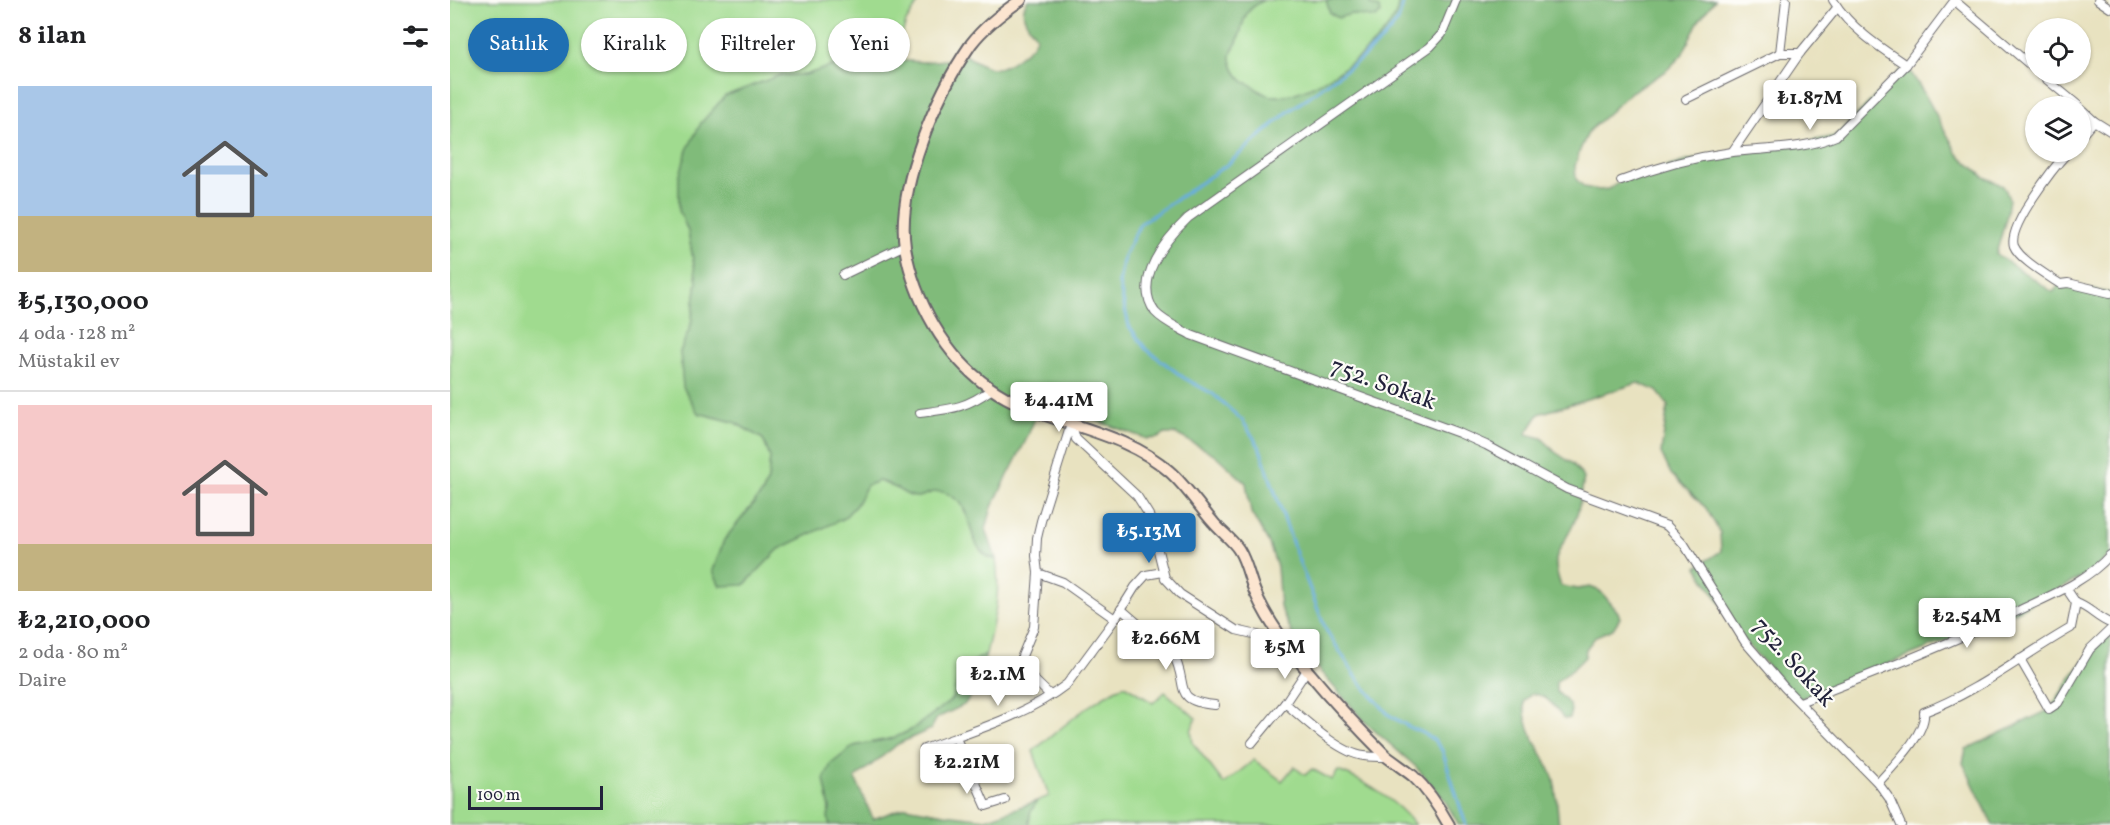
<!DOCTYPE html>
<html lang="tr">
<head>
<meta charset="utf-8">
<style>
	:root { --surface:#fff; --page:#f6f6f6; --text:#202124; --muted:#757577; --line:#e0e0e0; --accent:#1f6fb2 }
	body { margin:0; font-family:Vollkorn,serif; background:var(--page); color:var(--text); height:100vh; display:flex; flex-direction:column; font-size:22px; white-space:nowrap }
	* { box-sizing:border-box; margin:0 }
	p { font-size:20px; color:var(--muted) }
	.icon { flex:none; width:33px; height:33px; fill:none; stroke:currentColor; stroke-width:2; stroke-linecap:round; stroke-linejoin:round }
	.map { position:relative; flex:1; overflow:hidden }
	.sheet { display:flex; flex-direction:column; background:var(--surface); width:450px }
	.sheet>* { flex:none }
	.guide { position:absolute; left:18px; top:18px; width:570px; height:54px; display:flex; gap:12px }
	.fabs { position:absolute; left:1575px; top:18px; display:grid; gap:12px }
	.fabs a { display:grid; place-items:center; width:66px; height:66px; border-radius:50%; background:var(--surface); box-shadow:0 2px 4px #0004; font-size:30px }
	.scale { position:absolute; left:18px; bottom:15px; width:135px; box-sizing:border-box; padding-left:6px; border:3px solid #22223b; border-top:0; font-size:16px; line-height:21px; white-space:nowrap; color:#22223b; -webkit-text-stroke:4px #fdfcf7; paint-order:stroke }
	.price { position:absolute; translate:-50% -51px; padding:0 14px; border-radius:6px; background:#fff; color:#222; font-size:20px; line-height:39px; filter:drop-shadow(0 2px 3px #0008) }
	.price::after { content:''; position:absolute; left:50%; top:36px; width:18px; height:14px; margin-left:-9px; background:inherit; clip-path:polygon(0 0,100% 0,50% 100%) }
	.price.active { background:var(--accent); color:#fff }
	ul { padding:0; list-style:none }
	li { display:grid; align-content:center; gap:12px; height:318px; padding:0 18px }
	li+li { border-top:2px solid var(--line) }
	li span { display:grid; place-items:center; height:186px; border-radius:0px; color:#555 }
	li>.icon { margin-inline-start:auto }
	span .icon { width:108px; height:108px; fill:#fffc; stroke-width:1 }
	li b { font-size:26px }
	h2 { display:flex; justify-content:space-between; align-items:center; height:72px; padding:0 18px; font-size:26px }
	.chip { padding:0 21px; border-radius:27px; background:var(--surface); box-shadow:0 2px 4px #0004; font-size:21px; line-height:54px }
	.chip.active { background:var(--accent); color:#fff }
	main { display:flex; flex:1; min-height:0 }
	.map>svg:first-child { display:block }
</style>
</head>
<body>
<main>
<section class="sheet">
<h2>8 ilan<svg class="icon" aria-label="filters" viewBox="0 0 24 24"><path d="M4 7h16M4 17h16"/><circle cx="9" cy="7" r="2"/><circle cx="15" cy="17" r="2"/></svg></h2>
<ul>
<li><span style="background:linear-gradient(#a9c7e8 70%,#c2b280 0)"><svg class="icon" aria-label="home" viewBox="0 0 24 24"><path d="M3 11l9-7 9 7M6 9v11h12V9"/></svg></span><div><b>₺5,130,000</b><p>4 oda · 128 m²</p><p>Müstakil ev</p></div></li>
<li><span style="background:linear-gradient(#f6c9c9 75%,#c2b280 0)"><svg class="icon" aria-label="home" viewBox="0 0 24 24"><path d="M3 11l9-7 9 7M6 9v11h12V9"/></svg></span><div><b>₺2,210,000</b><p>2 oda · 80 m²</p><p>Daire</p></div></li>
</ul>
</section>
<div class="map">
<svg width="1660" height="825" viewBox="0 0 1660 825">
	<rect width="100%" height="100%" fill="#fdfcf7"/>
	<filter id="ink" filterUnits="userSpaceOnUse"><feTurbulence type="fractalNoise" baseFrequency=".0167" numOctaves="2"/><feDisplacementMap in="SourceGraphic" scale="12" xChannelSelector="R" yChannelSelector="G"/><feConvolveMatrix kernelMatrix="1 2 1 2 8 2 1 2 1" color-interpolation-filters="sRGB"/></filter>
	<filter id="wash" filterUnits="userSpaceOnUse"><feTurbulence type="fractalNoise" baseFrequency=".008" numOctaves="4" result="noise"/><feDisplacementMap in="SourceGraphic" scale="24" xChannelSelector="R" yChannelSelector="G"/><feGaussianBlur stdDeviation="1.35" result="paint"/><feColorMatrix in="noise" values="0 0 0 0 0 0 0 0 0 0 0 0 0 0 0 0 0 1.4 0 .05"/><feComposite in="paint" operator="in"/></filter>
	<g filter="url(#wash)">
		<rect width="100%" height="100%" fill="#e8e2c0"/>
		<!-- green -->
		<g fill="#a0db8f" stroke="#617e65" stroke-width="1.5">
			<path d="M 0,0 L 470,0 L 456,22 L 444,60 L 416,55 L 355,75 L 330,75 L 303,87 L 229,210 L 238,231 L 247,281 L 241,325 L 230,352 L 248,413 L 284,422 L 313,439 L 320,457 L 318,480 L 313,492 L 274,540 L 263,571 L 294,585 L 329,549 L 394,518 L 406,505 L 417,485 L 429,481 L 451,490 L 459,495 L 469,497 L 488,490 L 496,492 L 510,501 L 538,558 L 546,559 C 551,596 544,618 536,654 L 509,671 L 504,696 L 499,702 L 461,730 L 444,738 L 404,746 C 399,757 380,787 379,797 C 378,802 379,821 380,825 L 0,825 Z"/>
			<path d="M 814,0 L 948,0 C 948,4 948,10 946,14 C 933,46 865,94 830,96 C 816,97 811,92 801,85 C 799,83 795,83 793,81 C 786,75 778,61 782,52 C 783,48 786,45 788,40 C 795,19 792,11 814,0 Z"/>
			<path d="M 675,685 L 703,703 L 715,692 L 746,718 L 741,731 L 743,743 L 774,784 L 804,760 L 832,781 L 844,767 L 855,775 L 862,769 L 882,780 L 888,771 C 915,781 947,801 965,825 L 579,825 L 580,813 L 587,801 L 599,796 L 583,751 C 612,728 640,701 675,685 Z"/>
		</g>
		<!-- forest -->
		<g fill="#80bb7a" stroke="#516e5a" stroke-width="1.5">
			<path d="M 578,0 L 814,0 C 792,11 795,19 788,40 C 786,45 783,48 782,52 C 778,61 786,75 793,81 C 795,83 799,83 801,85 C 811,92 816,97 830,96 C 865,94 933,46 946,14 C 948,10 948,4 948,0 L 1265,0 L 1248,22 L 1232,55 L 1215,72 L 1181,92 L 1139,131 L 1130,150 L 1125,166 L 1126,179 L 1134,187 L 1149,190 L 1159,189 L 1171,181 L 1239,160 L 1314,150 L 1386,136 L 1456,65 L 1474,93 L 1508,154 L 1533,176 L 1553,186 L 1556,191 L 1559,199 L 1556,219 L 1546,254 L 1603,292 L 1610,284 L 1660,293 L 1660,555 L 1640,573 L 1551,619 L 1349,699 L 1295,642 L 1247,567 L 1271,551 L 1270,533 L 1256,508 L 1221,474 L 1211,453 L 1218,405 L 1207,391 L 1188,383 L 1089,414 L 1076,434 L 1092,438 L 1105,452 L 1123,464 L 1134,478 C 1131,493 1130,511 1123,525 C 1110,552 1099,554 1111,586 L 1128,589 L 1140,587 L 1150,591 L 1168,612 L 1170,618 L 1163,629 L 1146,636 L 1136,649 L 1135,657 L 1122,670 L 1106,682 L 1106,691 C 1114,699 1125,706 1120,718 L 1114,719 C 1105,707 1096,693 1081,694 L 1074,701 C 1074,733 1093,751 1103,777 C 1107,788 1107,812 1109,825 L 1009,825 L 994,799 L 965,766 L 917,724 L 868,669 L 845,640 L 830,607 L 827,567 L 818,541 L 801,513 L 796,483 L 764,454 L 726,434 L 715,434 L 708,438 L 697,439 L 592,401 L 576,440 L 542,507 L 536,529 L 546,559 C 519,555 524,520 510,502 C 509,501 504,498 503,497 C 481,482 476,503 458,495 C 448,490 442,484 429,481 L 417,485 L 406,505 L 394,518 L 329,549 L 294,585 L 270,586 L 263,571 L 274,540 L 313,492 L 318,480 L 320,457 L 313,439 L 284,422 L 248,413 L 233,387 L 230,352 L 241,325 L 247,281 L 238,231 L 229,210 L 229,178 L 237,150 L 251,123 L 275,96 L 330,75 L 355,75 L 416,55 L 444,60 L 473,62 L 496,60 L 515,55 C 540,70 548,75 571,55 C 578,49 585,45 586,36 C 578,24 567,14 578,0 Z"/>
			<polygon points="876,0 919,0 921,5 929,8 930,14 926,18 901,14 888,18 880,13"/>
			<polygon points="1660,630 1660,825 1543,825 1513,763 1516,749 1599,710 1624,673"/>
			<polygon points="536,654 528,686 514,705 487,718 481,729 448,744 405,778 423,819 456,807 494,814 536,819 587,801 580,813 579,825 380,825 378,817 380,809 374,779 381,764 404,746 444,738 461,730 499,702 504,696 509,671"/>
		</g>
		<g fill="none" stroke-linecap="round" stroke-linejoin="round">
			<!-- stream -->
			<polyline stroke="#68aede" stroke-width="3" points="954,0 948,21 933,39 908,61 839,111 778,164 690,224 674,256 669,283 679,326 695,348 734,378 763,394 792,420 809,446 847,556 876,630 909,681 939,715 959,727 973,733 984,740 992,750 1016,825"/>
		</g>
	</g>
	<g filter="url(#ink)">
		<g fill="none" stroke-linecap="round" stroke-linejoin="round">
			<!-- street casing -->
			<g stroke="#67656a" stroke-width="10">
				<g id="street">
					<path d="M 1006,0 L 992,34 L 980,47 L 738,218 C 716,239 682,280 705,312 C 714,322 729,328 741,335 L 1009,433 L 1036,445 L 1117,489 L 1217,526 L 1234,544 L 1295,642 L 1334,687 L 1428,783 L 1439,798 L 1451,825"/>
					<polyline points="1336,0 1330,53 1350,53"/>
					<path d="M 1383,0 C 1400,28 1429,47 1456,65"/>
					<polyline points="1648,0 1660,8"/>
					<polyline points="1505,1 1586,70"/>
					<polyline points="1590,74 1629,106"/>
					<polyline points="1236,99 1330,53"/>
					<polyline points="1630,108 1644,121 1660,131"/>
					<polyline points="1630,137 1644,121"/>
					<polyline points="1282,152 1350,53 1387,8"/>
					<path d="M 1618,152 C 1605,166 1557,227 1564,246 C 1570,260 1597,275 1610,284 L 1618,283 L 1660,293"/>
					<path d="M 1171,181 C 1207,167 1245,157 1282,152 C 1318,148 1353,150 1386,136 L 1456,65 L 1505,0"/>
					<polyline points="393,275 455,245"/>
					<path d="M 470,413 C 502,409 516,408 542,389"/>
					<polyline points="621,423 626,439 687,496 699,515 715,578 730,594 786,630 816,637 831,636"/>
					<polyline points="588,573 613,582 665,619"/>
					<polyline points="1616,588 1626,603"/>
					<path d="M 671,609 L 723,654 C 740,685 720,701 765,705"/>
					<polyline points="1570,659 1599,709 1608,703 1640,649 1660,630"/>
					<polyline points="600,695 573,669 572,656 584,627 588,573 586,556 587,538 591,521 621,424"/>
					<path d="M 1350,702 C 1424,673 1498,645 1570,610 C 1601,595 1636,582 1660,555"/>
					<path d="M 835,703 C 855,720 889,753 914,756 C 922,757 930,757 938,757"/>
					<polyline points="506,738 536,806 555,800"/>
					<polyline points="802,743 835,703 857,670"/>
					<path d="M 474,749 C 523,731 576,716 617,684 L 665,619 L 685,587 L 696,575 L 713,572"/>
					<path d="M 1428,783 C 1442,767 1477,733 1474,712 C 1527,692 1572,656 1621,628 L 1626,603 C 1639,607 1647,618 1660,623"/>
				</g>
			</g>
			<!-- secondary casing -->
			<g stroke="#67656a" stroke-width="14">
				<path id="secondary" d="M 571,0 C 553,12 534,27 521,44 C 487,93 446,187 455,247 C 464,300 495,356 539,387 C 594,426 668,426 719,471 C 736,486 748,505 763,522 C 771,532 782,539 789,550 C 797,563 799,578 805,592 C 817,620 837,647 857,670 C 882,700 909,729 936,756 C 945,763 954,769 963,776 C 978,790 989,807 999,825"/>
			</g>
			<!-- street -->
			<use href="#street" stroke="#fff" stroke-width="8"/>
			<!-- secondary -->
			<use href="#secondary" stroke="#fce5d0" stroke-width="10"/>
		</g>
	</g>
	<g text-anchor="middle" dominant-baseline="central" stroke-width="4.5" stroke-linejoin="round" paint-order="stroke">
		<!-- street labels -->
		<g font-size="24" fill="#22223b" stroke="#fdfcf7">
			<text transform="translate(933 385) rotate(20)">752. Sokak</text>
			<text transform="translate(1343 663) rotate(48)">752. Sokak</text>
		</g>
	</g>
</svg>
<div class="fabs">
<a><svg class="icon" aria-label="locate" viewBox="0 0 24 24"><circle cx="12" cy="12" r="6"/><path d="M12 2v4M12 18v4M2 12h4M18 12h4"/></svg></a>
<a><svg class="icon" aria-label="layers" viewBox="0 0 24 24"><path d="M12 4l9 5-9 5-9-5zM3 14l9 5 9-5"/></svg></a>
</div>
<div class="scale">100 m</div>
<b class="price" style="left:1360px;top:131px">₺1.87M</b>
<b class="price" style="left:609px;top:433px">₺4.41M</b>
<b class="price active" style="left:699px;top:564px">₺5.13M</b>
<b class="price" style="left:1517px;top:649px">₺2.54M</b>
<b class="price" style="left:716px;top:671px">₺2.66M</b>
<b class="price" style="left:835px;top:680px">₺5M</b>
<b class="price" style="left:548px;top:707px">₺2.1M</b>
<b class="price" style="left:517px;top:795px">₺2.21M</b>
<div class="guide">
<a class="chip active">Satılık</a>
<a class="chip">Kiralık</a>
<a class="chip">Filtreler</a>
<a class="chip">Yeni</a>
</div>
</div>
</main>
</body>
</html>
